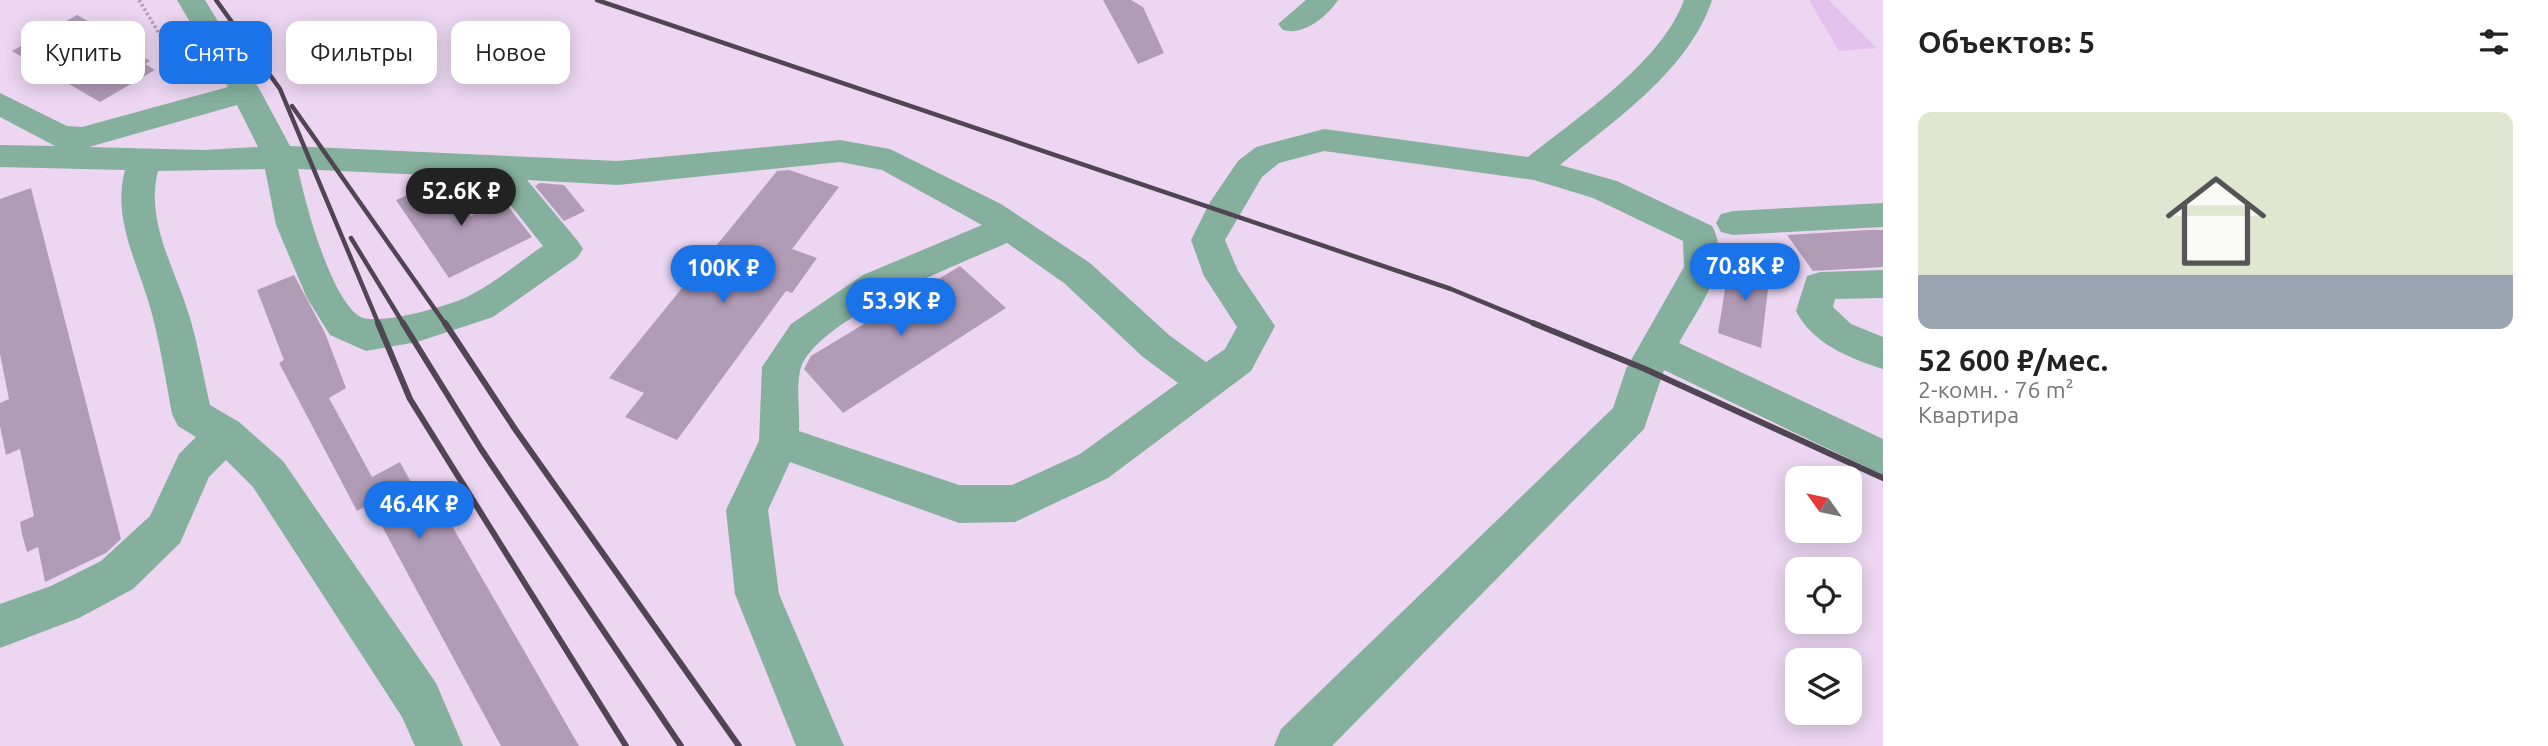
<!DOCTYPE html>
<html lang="ru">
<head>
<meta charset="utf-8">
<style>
	:root { --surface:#fff; --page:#f6f6f6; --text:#222; --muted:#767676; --line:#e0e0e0; --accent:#1a73e8 }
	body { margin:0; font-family:Ubuntu,sans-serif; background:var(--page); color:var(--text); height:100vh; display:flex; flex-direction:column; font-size:26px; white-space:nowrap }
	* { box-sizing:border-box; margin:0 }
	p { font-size:23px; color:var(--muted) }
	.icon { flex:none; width:38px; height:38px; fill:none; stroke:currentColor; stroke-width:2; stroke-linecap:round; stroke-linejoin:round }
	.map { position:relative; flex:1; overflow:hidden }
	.panel { display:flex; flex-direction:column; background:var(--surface); width:665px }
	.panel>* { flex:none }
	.hud { position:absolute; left:21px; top:21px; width:665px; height:63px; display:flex; gap:14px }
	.needle { width:46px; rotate:303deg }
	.controls { position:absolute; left:1785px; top:466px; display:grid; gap:14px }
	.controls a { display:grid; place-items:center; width:77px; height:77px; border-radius:14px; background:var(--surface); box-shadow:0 4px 18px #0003; font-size:35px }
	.price { position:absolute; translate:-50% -60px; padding:0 16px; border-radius:24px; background:var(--accent); color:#fff; font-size:23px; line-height:46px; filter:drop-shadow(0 2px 4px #0008) }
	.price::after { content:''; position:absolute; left:50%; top:42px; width:21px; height:16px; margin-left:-10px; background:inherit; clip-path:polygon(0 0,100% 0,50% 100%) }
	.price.selected { background:#222; color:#fff }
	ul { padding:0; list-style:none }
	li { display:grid; align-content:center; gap:14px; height:371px; padding:0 35px }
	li+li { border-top:2px solid var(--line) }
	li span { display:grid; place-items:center; height:217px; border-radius:14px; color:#555 }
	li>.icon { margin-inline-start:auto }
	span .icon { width:126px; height:126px; fill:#fffc; stroke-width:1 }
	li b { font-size:30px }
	h2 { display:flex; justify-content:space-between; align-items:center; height:84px; padding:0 35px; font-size:30px }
	.tag { padding:0 24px; border-radius:14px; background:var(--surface); box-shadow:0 4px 18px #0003; font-size:24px; line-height:63px }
	.tag.selected { background:var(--accent); color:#fff }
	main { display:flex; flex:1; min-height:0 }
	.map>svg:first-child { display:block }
</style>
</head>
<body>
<main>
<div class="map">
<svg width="1883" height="746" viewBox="0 0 1883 746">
	<rect width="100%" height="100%" fill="#ecd6f2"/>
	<!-- green -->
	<polygon fill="#e4c0ee" points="1809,0 1829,0 1877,48 1839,51"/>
	<!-- building -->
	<g fill="#b19cb7">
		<polygon points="1103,0 1131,0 1143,7 1164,53 1138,64"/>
		<polygon points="77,15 146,53 141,56 150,61 145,64 155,70 100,102 12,51"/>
		<polygon points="789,170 839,187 792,249 817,258 792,293 786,291 677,440 625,417 644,393 609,378 777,171"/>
		<polygon points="444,179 471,216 504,201 532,237 449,278 396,200"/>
		<polygon points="540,183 564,185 585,211 564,221 535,186"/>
		<polygon points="31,188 121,539 106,553 45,582 38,547 27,552 22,534 20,522 34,516 20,449 6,455 0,426 0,403 9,399 0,354 0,199"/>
		<polygon points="1868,230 1883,230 1883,267 1813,271 1787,235"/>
		<polygon points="1730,258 1770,272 1761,348 1718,333"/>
		<polygon points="960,266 1006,308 843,413 804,369 811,356"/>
		<polygon points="294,275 325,333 346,388 329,398 372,477 400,462 414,488 426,481 579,746 501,746 370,504 357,511 279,363 284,360 257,290"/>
	</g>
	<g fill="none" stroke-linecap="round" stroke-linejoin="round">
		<!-- path -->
		<polyline stroke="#ae9db3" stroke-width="3.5" stroke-dasharray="2.5 2.5" stroke-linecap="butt" points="139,0 187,80"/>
		<!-- minor -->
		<g fill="#85b09d" fill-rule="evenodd">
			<path d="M 177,0 L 205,0 L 261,92 L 290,146 L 618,161 L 840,140 L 890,149 L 1001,204 L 1090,263 L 1169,335 L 1206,362 L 1225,349 L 1237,327 L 1204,276 L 1191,240 L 1210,202 L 1238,161 L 1256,147 L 1324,129 L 1528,157 C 1579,116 1661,63 1684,0 L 1712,0 C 1689,70 1615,120 1560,165 L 1617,181 L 1712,226 C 1734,265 1697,309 1679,343 L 1883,439 L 1883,475 L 1664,370 L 1644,429 L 1332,746 L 1274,746 L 1281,729 L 1613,408 L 1626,369 L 1684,267 L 1683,241 L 1593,198 L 1534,180 L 1324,151 L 1279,163 L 1262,177 L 1225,240 L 1238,271 L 1275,326 L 1251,371 L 1108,478 L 1015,522 L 959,523 L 790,462 L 768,510 L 779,594 L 844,746 L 796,746 L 735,594 L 726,510 L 759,441 L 762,367 L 791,324 L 863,275 L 982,225 L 882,170 L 840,162 L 618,185 L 527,180 L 577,240 L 583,249 L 577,258 L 493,317 L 417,342 L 366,351 L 330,335 L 307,298 L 276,225 L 265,169 L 158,171 C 145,222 175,268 189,315 C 198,344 203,375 210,405 L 239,422 L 283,461 L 436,683 L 463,746 L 415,746 L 402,717 L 253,487 L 226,460 L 209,477 L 180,543 L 133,589 L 79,618 L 0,648 L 0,604 L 51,586 L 101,561 L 150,516 L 179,454 L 196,437 L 178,426 L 172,414 C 166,382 161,349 153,318 C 141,268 111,222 125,170 L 0,167 L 0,145 L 55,146 L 0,117 L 0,93 L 67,126 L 82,127 L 228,87 ZM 237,105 L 258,147 L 203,150 L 89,147 ZM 298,169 L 489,178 L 543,246 C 519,262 494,284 467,297 C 448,306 376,327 359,316 C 330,297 305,202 298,169 ZM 1007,243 L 1064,283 L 1143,357 L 1178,383 L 1080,454 L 1012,485 L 959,485 L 799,431 C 800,412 796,389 800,371 C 811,321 962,263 1007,243 Z"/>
			<path d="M 1306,0 L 1338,0 C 1327,17 1303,36 1283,30 L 1278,24 Z"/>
			<polygon points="1883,203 1883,227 1733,235 1721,232 1716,223 1721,214 1733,211"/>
			<path d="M 1883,270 L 1883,298 L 1835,299 L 1833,307 L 1851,324 L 1883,337 L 1883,369 C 1849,358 1813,344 1796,311 L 1807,276 L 1820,272 Z"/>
		</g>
		<!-- rail-far1 -->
		<g stroke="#504553" stroke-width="4.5">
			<polyline points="216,0 280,89 379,325"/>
			<polyline points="597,0 1451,289 1538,325"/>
			<polyline points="292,106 446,325"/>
			<polyline points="351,238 404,325"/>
		</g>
		<!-- rail -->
		<g stroke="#504553" stroke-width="6">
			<polyline points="378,323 410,399 626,746"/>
			<polyline points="403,323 481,449 681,746"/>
			<polyline points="445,323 515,429 739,746"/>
			<polyline points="1533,323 1645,369 1883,478"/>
		</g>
	</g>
</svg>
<div class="controls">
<a><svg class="needle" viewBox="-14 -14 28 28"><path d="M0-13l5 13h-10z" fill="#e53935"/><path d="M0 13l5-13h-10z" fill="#767676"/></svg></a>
<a><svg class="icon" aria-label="locate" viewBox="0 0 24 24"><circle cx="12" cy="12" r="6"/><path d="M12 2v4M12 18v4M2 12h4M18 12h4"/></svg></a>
<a><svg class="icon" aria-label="layers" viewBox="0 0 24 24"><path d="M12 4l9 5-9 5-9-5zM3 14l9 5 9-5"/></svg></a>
</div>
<b class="price selected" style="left:461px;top:228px">52.6K ₽</b>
<b class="price" style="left:1745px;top:303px">70.8K ₽</b>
<b class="price" style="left:723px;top:305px">100K ₽</b>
<b class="price" style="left:901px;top:338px">53.9K ₽</b>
<b class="price" style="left:419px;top:541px">46.4K ₽</b>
<div class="hud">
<a class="tag">Купить</a>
<a class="tag selected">Снять</a>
<a class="tag">Фильтры</a>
<a class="tag">Новое</a>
</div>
</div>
<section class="panel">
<h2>Объектов: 5<svg class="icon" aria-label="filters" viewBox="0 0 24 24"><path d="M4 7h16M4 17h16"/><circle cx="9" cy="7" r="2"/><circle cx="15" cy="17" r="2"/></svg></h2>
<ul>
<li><span style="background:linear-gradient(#dfe7d0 75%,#9aa5b1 0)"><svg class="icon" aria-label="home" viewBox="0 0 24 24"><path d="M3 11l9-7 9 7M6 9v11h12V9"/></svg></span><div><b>52 600 ₽/мес.</b><p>2-комн. · 76 m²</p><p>Квартира</p></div></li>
</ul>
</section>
</main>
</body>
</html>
